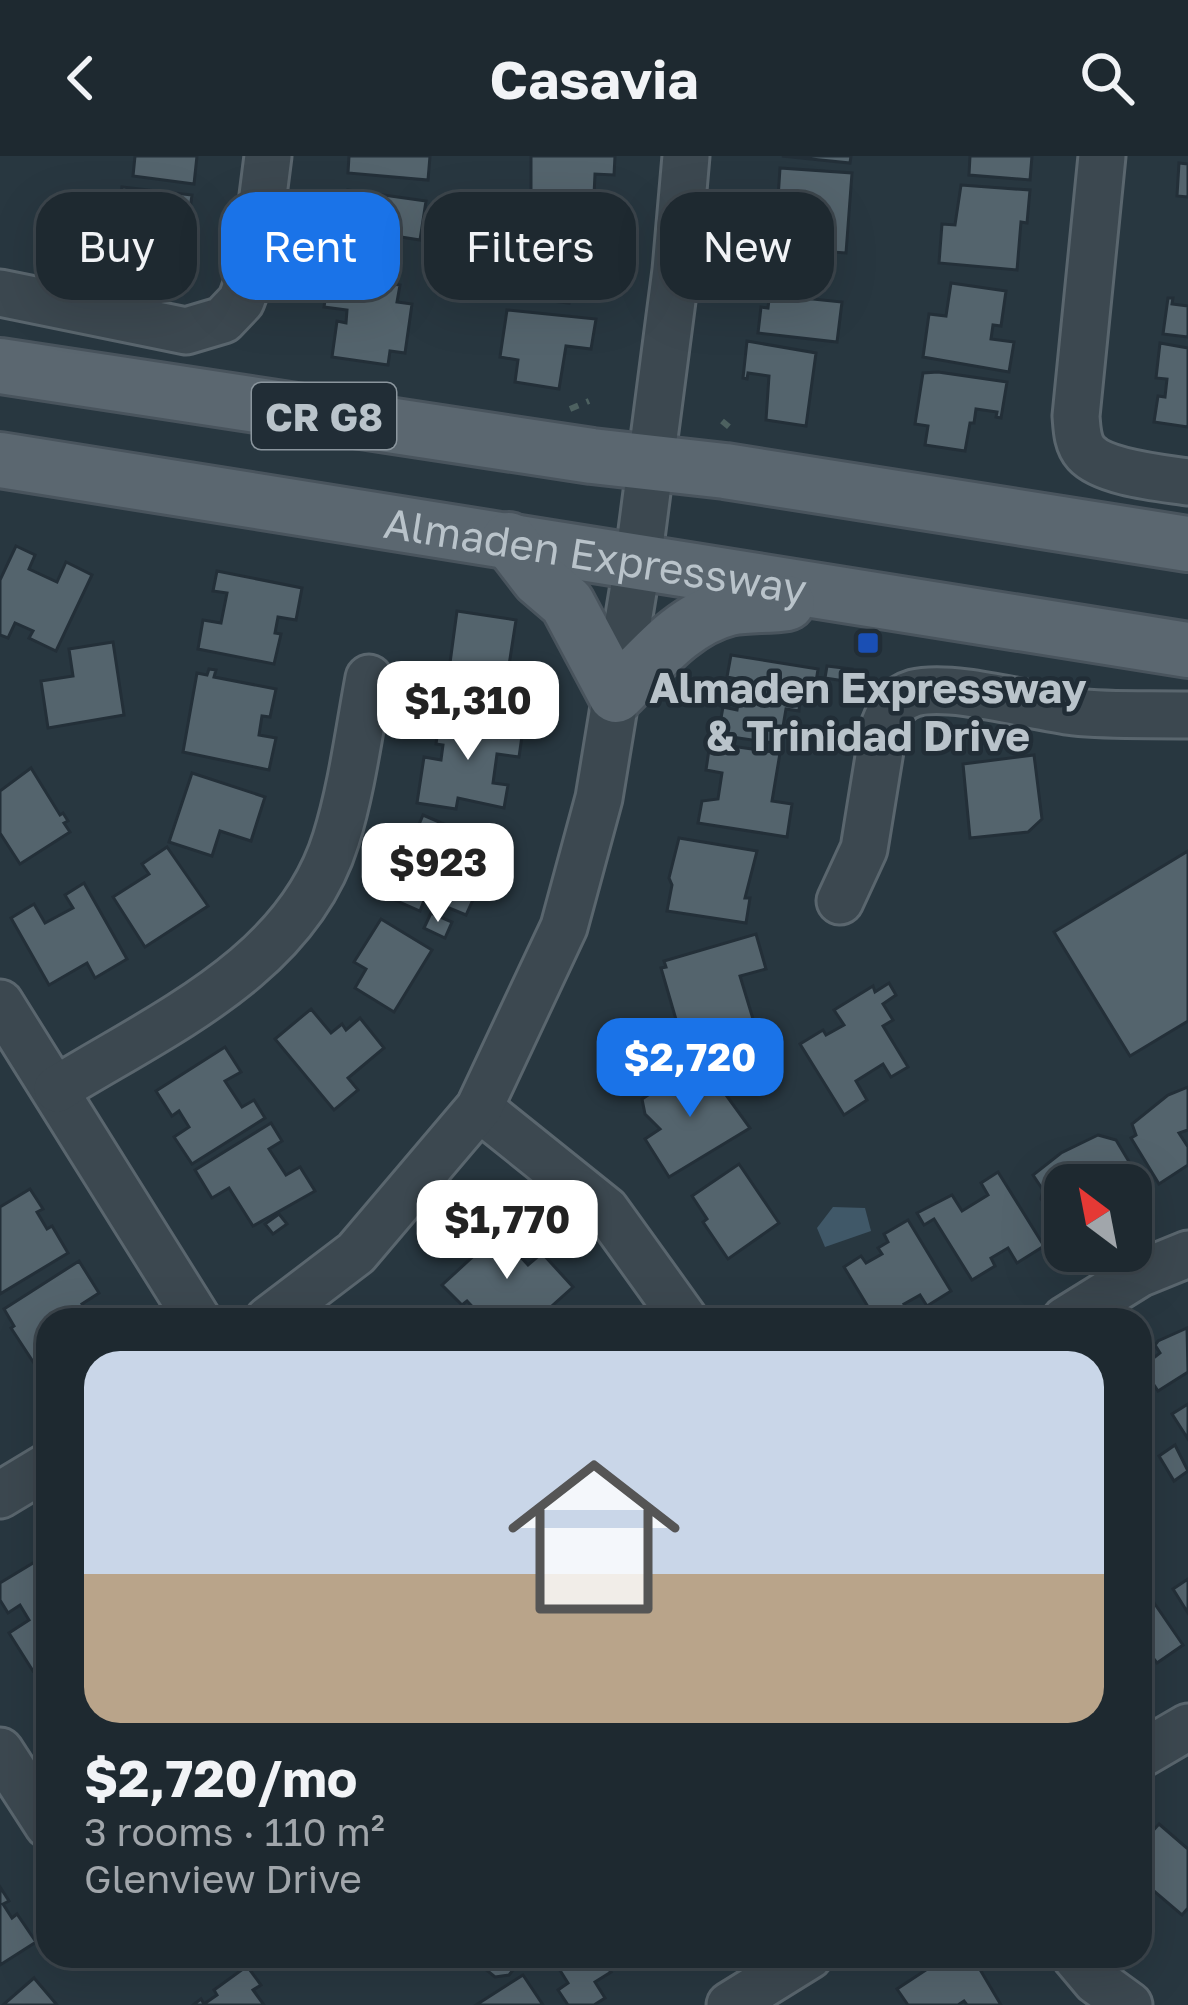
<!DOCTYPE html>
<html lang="en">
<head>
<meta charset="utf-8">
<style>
	:root { --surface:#1e2930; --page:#263138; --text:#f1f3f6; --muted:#a1a6ab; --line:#3c454c; --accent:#1a73e8 }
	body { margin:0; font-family:"Golos Text",sans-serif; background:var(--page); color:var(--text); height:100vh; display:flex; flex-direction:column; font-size:45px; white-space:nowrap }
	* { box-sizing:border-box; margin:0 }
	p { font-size:39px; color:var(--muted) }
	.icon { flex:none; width:66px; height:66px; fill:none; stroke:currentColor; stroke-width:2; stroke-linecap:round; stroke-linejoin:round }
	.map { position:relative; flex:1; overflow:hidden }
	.sheet { position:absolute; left:36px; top:1152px; width:1116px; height:660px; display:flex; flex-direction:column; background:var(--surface); border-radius:36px; box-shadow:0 12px 48px #0002,0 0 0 3px var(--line) }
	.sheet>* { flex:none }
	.hud { position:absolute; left:36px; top:36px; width:1116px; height:108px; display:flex; gap:24px }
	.needle { width:78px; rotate:328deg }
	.controls { position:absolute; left:1044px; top:1008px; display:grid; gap:24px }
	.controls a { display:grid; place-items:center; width:108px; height:108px; border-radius:24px; background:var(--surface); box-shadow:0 12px 48px #0002,0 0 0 3px var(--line); font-size:60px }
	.price { position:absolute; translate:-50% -102px; padding:0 27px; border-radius:24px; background:#fff; color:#222; font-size:39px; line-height:78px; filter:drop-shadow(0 3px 6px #0008) }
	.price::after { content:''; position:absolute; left:50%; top:72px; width:36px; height:27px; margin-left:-18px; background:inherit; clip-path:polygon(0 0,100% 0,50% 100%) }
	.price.on { background:var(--accent); color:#fff }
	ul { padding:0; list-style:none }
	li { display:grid; align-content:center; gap:24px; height:636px; padding:0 48px }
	li span { display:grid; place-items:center; height:372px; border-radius:36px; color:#555 }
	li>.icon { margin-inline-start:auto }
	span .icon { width:216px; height:216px; fill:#fffc; stroke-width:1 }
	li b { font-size:51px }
	.pill { padding:0 42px; border-radius:36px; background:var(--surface); box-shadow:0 12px 48px #0002,0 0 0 3px var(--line); font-size:42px; line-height:108px }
	.pill.on { background:var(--accent); color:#fff }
	header { display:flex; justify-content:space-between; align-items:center; height:156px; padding:0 48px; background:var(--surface); font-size:54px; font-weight:700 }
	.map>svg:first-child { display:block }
</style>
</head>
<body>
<header><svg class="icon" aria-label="back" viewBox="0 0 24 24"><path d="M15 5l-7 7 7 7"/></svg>Casavia<svg class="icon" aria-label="search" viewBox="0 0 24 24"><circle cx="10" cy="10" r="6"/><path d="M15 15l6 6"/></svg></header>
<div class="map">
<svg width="1188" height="1849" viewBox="0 0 1188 1849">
	<rect width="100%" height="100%" fill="#283740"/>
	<!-- water -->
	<polygon fill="#405868" points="833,1051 865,1052 871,1075 825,1091 817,1072"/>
	<!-- building -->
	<g fill="#54646d" stroke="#232f38" stroke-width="3">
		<polygon points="135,0 197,0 194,28 133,20"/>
		<polygon points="349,0 430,0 428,24 348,17"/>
		<polygon points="531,0 615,0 614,19 595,18 593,60 542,56 543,38 531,37"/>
		<polygon points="782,0 851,0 850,7"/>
		<polygon points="970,0 1032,0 1030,24 969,19"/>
		<polygon points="1179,7 1188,8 1188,41 1177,40"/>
		<polygon points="780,12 852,17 846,97 790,93 793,57 800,58 801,44 778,43"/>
		<polygon points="961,29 1030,34 1027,67 1021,66 1017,114 939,107 942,68 955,69"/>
		<polygon points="122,31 192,39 187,74 181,73 182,68 162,66 153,109 112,104"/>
		<polygon points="348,34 426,45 420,84 401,81 396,112 384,110 383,117 331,109 336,75 344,77"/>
		<polygon points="593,67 605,73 601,107 577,104 569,147 528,142 530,123 516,121 519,91 535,93 537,69 573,73 573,70 592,72"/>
		<polygon points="763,98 816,105 812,143 842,146 837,186 758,177 761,151 768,152 770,135 759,134"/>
		<polygon points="329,119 400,129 397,146 412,148 405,197 390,195 388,209 332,201 337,165 346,167 347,154 324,151"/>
		<polygon points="951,127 1006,135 1001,170 993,169 991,183 1014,186 1009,216 923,201 929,158 946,160"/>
		<polygon points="1168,142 1173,142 1172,148 1188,150 1188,181 1163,178"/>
		<polygon points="507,154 596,163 591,193 566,190 559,233 515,226 518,204 500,201"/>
		<polygon points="747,185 816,197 806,270 766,264 769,220 748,217 747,223 743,222"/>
		<polygon points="1160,187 1188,192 1188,271 1154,266 1158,240 1165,241 1167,223 1156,222"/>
		<polygon points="938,216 1007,226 1001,262 996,261 997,256 976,253 974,267 970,267 965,295 925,289 928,270 915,268 923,217"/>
		<polygon points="16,390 35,399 29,413 57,426 66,406 92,419 56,495 29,482 33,475 15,467 8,482 0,479 0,424"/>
		<polygon points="217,415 302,432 296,464 278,461 275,477 281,478 274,508 198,493 203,464 221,467 227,437 213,435"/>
		<polygon points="457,455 516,464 505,535 459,529 462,508 450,507"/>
		<polygon points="113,486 124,559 48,572 41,525 73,520 69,493"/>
		<polygon points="731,499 818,513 813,546 800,544 799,555 786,553 780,588 718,579 723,551 737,554 742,524 727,521"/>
		<polygon points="827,510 852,513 851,526 825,522"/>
		<polygon points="209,513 216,514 214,521 276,533 270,561 262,560 259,579 276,582 269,614 183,596 197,517 207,519"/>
		<polygon points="440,559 523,573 519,601 497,598 493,627 508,629 504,652 458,642 456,653 417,647 424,601 441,604 443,589 436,588"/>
		<polygon points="710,587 780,597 772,645 792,648 787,681 698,667 702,645 718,643 722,617 706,614"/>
		<polygon points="1034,599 1042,663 1028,676 970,682 963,608"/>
		<polygon points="31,612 60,659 63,657 68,665 64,667 70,676 20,708 0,677 0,635"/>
		<polygon points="192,617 265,641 251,685 220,675 212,700 169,686"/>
		<polygon points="423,659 497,691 466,759 425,742 420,755 388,741 406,698 411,701 418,686 413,683"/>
		<polygon points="679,682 757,695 745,742 750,742 746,767 667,755 672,729 669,722"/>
		<polygon points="167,691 208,750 145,791 113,741 149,718 142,708"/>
		<polygon points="1188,695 1188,865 1130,900 1054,776"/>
		<polygon points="84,727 127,803 95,822 87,807 49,829 11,762 34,748 45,767 73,752 65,739"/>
		<polygon points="431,757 452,766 445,782 424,772"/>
		<polygon points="381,763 432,794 394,856 355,832 366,813 354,806"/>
		<polygon points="756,778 766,813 740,820 753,863 709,876 702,884 687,889 682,884 661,812 666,811 664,805"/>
		<polygon points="889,827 896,839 883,848 893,864 883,870 908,911 891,921 883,908 856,925 867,944 844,959 800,888 823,874 826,879 844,869 834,854 873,830 875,836"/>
		<polygon points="311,853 331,877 342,868 346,874 360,862 384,892 348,922 358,934 334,954 275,883"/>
		<polygon points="225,891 241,916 225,925 242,951 254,944 265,962 192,1008 174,981 189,971 179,955 172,960 156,935"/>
		<polygon points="692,911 698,920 708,914 750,972 669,1021 645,983 660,973 645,958 642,943"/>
		<polygon points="1188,931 1188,974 1179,977 1188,991 1188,1009 1159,1028 1131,982 1136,979 1132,968 1168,939"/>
		<polygon points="271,967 282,985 269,993 286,1019 300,1011 315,1035 253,1070 229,1032 212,1042 195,1014"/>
		<polygon points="1098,979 1116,984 1143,1029 1131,1036 1131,1029 1065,1029 1065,1069 1053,1050 1046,1050 1041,1043 1043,1034 1033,1019 1061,997"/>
		<polygon points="739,1008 779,1067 728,1103 703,1066 707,1063 692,1040"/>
		<polygon points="998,1016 1044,1090 1017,1107 1008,1092 991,1102 995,1110 972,1124 934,1063 924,1069 917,1057 952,1039 962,1055 988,1039 981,1027"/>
		<polygon points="30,1033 43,1053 37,1056 47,1073 52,1070 68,1097 0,1138 0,1051"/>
		<polygon points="279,1058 287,1068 273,1078 265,1068"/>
		<polygon points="908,1064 951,1135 927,1150 920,1139 904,1148 913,1164 876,1164 844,1111 861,1100 866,1107 882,1098 878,1092 888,1086 884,1078"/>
		<polygon points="505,1071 524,1092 518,1098 528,1109 542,1097 573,1131 544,1157 537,1151 523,1164 485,1164 467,1145 462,1149 442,1129"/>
		<polygon points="79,1105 99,1137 82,1148 92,1164 48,1164 45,1224 11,1172 14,1170 4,1153"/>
		<polygon points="1187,1172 1188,1216 1158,1235 1142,1211 1160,1197 1155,1189 1158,1185"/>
		<polygon points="1188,1248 1188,1283 1172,1258"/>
		<polygon points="1175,1289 1188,1315 1174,1325 1159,1300"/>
		<polygon points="48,1398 48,1506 33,1515 9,1477 29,1464 20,1449 8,1457 0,1444 0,1427"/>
		<polygon points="1188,1423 1188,1457 1173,1433"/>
		<polygon points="1148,1438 1183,1489 1157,1507 1147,1494 1140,1499 1140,1443"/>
		<polygon points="1159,1668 1188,1693 1188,1752 1182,1759 1147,1729 1140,1737 1140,1689"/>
		<polygon points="0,1731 9,1745 3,1748 12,1762 17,1758 36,1786 0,1809"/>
		<polygon points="483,1800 516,1800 517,1809 509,1819 495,1821 484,1812"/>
		<polygon points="551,1800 625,1800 607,1811 611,1816 595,1826 605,1842 594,1849 568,1849 558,1834 568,1827"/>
		<polygon points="955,1800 972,1800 1001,1849 967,1849 964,1845 958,1849 908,1849 897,1833 941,1804 944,1808"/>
		<polygon points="247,1810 261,1829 253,1834 264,1849 193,1849 201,1843 204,1848 217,1839 214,1834"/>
		<polygon points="523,1819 543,1849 476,1849"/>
		<polygon points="34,1822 57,1849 3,1849"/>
	</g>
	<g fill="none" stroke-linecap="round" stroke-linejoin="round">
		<!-- minor casing -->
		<g stroke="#5a666e" stroke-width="51">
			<g id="minor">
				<path d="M 1102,0 L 1076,260 C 1077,272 1077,287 1086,297 C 1104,317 1162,322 1188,326"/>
				<polyline points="0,137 186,175 223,164 241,145 254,110 268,0"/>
				<path d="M 840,745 L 864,693 L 884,570 C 890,554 897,542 914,537 C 952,527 1033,551 1074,556 C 1111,560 1150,558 1188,559"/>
				<polyline points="0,847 198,1164"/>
				<path d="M 57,933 C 162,868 297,810 336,683 C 352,632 359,575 369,522"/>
				<polyline points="479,952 606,1054 685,1164"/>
				<polyline points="268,1164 356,1097 479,952 564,771 599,642 638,405 676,114 686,0"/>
				<polyline points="1065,1164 1139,1118 1188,1098"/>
				<polyline points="0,1339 48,1310"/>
				<polyline points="0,1595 48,1669"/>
				<polyline points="1140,1599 1188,1571"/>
				<polyline points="1075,1800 1096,1825 1129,1849"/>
				<polyline points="730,1849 809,1800"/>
			</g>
		</g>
		<!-- major casing -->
		<g stroke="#49545d" stroke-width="60">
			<g id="major">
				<polyline points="0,210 592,300 725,315 1188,388"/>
				<path id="s1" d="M 0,304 L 1188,494"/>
				<path d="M 509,384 L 539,423 L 567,447 L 616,539 C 650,506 681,464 729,452 C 748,448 768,450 787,447"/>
			</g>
		</g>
		<!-- path -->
		<g stroke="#4d6160" stroke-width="6" stroke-dasharray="9 9" stroke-linecap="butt">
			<polyline points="570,253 589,245"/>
			<polyline points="722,265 734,275"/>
		</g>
		<!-- minor -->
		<use href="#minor" stroke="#3c4850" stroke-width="45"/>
		<!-- major -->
		<use href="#major" stroke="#5b6770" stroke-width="54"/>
	</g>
	<!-- markers -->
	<rect fill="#1a4fb4" stroke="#212d36" stroke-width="4.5" x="856" y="475" width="24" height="24" rx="6"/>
	<g text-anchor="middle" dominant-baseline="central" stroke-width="9" stroke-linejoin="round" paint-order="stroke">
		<!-- shield labels -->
		<rect fill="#212d36" stroke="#8b969e" stroke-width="3" x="252" y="227" width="144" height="66" rx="9"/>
		<g font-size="39" font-weight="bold" fill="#b9c3ca">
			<text x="324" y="260">CR G8</text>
		</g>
		<!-- street labels -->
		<g font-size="42" fill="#b9c3ca" stroke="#212d36">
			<text stroke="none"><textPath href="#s1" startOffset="603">Almaden Expressway</textPath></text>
		</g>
		<!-- poi labels -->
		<g font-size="42" font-weight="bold" fill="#b9c3ca" stroke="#212d36">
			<text x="868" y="531">Almaden Expressway<tspan x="868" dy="48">&amp; Trinidad Drive</tspan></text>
		</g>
	</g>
</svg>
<div class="controls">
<a><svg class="needle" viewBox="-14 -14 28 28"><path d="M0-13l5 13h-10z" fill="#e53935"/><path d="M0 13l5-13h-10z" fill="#a1a6ab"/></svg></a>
</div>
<b class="price" style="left:468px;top:607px">$1,310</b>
<b class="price" style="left:438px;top:769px">$923</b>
<b class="price on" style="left:690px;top:964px">$2,720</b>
<b class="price" style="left:507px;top:1126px">$1,770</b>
<div class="hud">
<a class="pill">Buy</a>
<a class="pill on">Rent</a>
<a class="pill">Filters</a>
<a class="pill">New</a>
</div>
<section class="sheet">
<ul>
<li><span style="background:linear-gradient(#c9d6e8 60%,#b9a48a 0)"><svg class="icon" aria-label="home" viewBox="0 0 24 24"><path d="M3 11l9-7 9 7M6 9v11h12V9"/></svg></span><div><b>$2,720/mo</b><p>3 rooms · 110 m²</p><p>Glenview Drive</p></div></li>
</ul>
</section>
</div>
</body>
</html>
